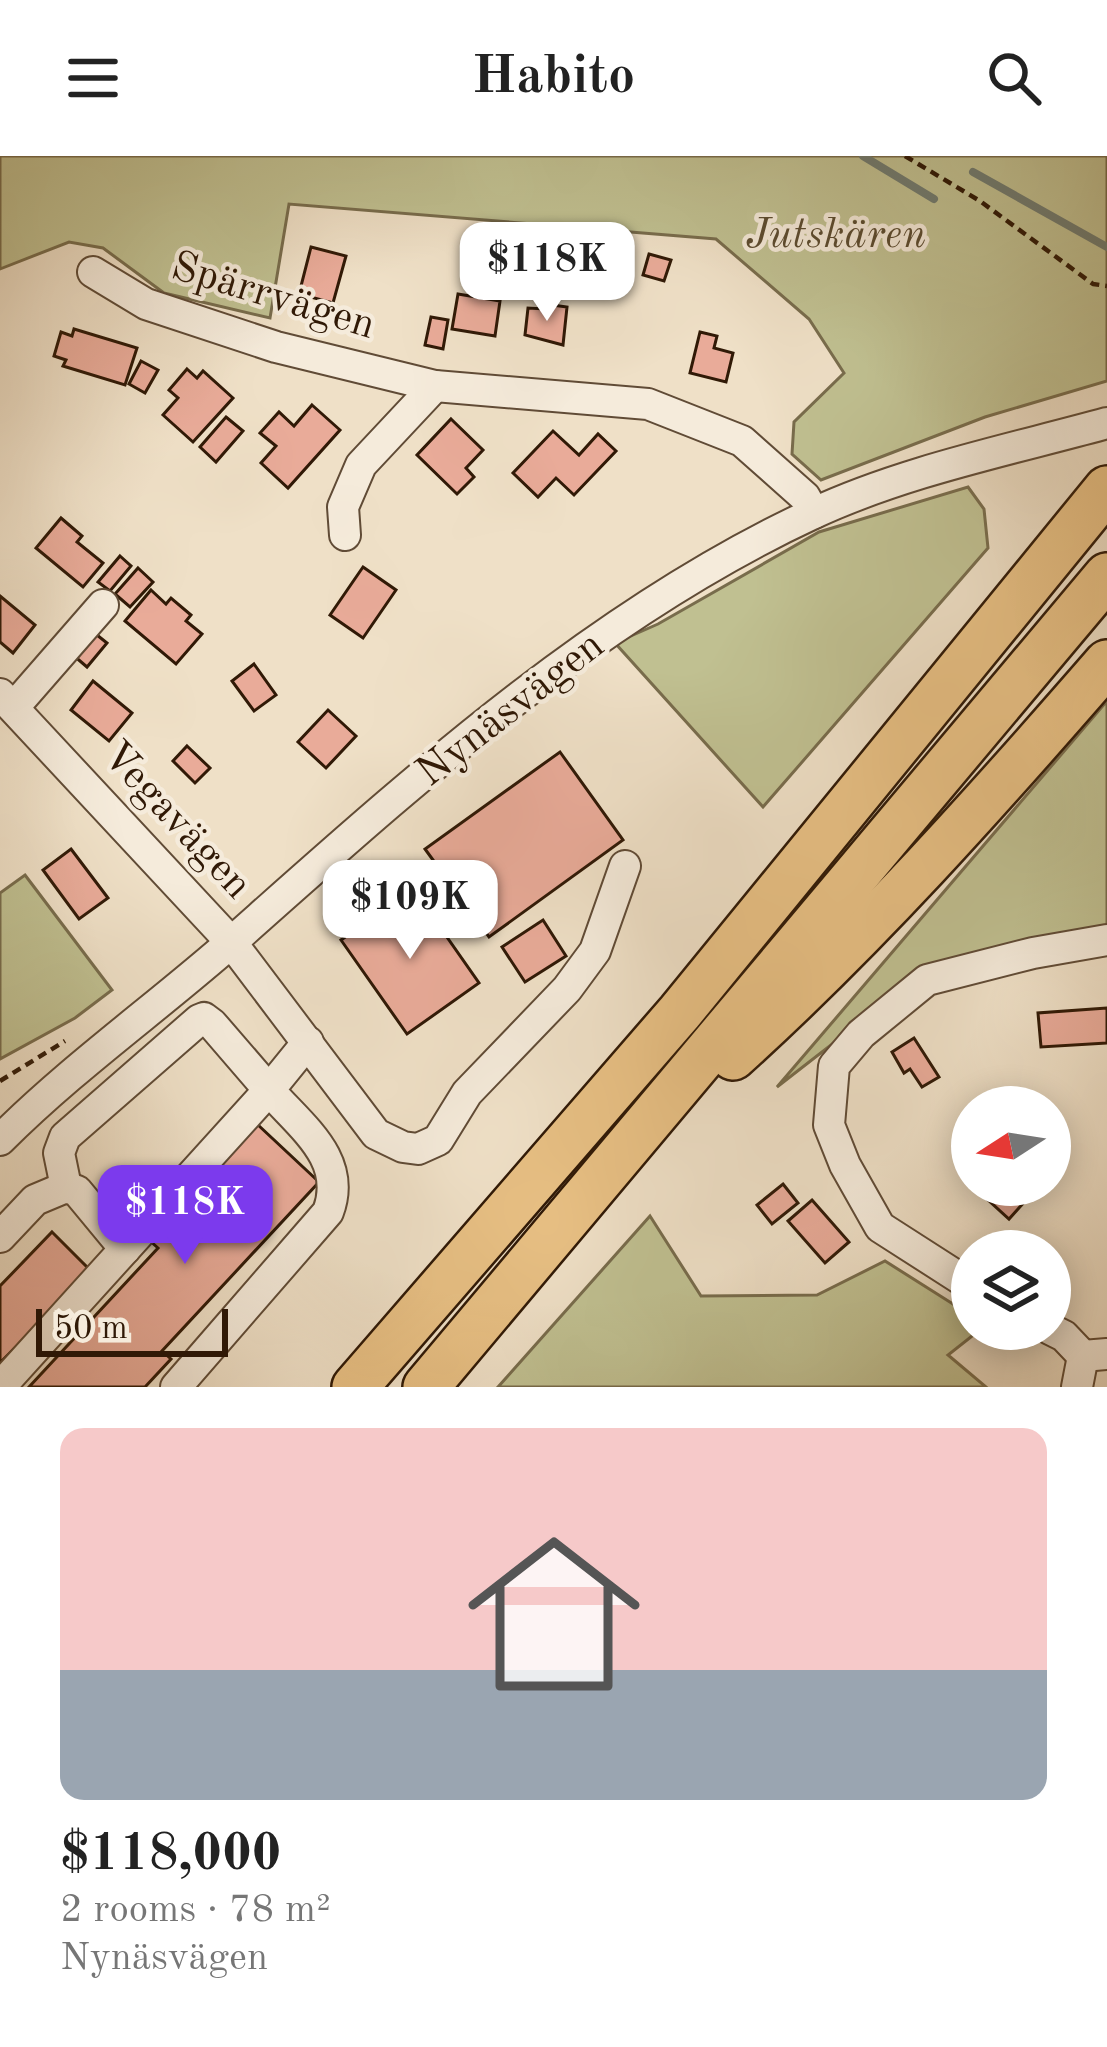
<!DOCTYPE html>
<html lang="en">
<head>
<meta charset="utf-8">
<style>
	:root { --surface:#fff; --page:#f6f6f6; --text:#222; --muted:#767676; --accent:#7c3aed }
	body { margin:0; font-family:"Old Standard TT",serif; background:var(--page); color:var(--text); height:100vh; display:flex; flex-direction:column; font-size:45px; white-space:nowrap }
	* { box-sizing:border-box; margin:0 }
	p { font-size:39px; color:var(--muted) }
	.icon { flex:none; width:66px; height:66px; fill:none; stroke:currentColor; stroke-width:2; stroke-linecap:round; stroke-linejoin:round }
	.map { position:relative; height:1231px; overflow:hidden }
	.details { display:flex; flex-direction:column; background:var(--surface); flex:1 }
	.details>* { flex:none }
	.needle { width:78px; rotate:258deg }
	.tools { position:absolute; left:951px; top:930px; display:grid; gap:24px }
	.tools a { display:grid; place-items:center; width:120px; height:120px; border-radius:50%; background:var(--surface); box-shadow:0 6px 30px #0003; font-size:60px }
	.scale { position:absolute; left:36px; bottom:30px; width:192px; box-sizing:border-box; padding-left:12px; border:6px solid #301906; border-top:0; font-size:33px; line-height:42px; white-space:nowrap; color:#301906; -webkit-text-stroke:9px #f5ebdb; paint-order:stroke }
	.price { position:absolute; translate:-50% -102px; padding:0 27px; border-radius:24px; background:#fff; color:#222; font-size:39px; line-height:78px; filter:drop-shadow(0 3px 6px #0008) }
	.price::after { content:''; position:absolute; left:50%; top:72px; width:36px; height:27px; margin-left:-18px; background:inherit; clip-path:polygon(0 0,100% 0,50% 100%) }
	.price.on { background:var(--accent); color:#fff }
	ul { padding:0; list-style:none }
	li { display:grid; align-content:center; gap:24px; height:636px; padding:0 60px }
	li span { display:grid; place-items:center; height:372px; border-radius:24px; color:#555 }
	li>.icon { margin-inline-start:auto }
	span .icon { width:216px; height:216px; fill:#fffc; stroke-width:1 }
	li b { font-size:51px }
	header { display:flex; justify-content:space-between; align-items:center; height:156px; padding:0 60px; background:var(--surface); font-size:54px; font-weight:700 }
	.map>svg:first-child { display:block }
</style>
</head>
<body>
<header><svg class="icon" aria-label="menu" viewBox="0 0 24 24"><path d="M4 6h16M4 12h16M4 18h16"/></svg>Habito<svg class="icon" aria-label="search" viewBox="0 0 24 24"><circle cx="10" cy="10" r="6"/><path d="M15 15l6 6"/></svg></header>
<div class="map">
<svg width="1107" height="1231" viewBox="0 0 1107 1231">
	<rect width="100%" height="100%" fill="#efe0c7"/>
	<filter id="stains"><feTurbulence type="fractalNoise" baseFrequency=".00167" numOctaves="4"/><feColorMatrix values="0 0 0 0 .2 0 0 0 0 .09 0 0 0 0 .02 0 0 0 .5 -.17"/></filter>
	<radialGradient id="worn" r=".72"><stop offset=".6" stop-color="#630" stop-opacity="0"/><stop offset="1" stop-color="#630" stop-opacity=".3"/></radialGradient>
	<!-- green -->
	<g fill="#c0c091" stroke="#786c4c" stroke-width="3">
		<polygon points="0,0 1107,0 1107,225 985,261 821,324 792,298 794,266 844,217 809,163 716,83 289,48 270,162 164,137 103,92 69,86 0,113"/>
		<polygon points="968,331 984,353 988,392 763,651 615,487 658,468 819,376"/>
		<polygon points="1107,545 1107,773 930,812 777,931"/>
		<polygon points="25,719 112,834 75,862 0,903 0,737"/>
		<polygon points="650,1060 701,1140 817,1139 885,1105 972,1160 972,1173 981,1173 948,1199 986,1231 498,1231"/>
	</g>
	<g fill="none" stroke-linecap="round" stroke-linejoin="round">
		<!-- stream -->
		<g stroke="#707b70" stroke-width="8">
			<polyline points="863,0 934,43"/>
			<polyline points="973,16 1107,91"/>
		</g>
	</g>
	<!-- building -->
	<g fill="#e9ab99" stroke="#301906" stroke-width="3">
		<polygon points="311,91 346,100 333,147 299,138"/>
		<polygon points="649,98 671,104 664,125 643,119"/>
		<polygon points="458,138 500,145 495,180 452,173"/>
		<polygon points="545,148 567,151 563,189 525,179 528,152 545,153"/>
		<polygon points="431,161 448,164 443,193 425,189"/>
		<polygon points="74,173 137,192 125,229 63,210 66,204 54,200 61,176 72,180"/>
		<polygon points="700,176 717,180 714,192 733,197 726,226 690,217"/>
		<polygon points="141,205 158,214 145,237 129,228"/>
		<polygon points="187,213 197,222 203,215 233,242 193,286 163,259 178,242 169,234"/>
		<polygon points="312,249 340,274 288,332 261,307 276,290 260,277 279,256 294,270"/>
		<polygon points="226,261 243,275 216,306 200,291"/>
		<polygon points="451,263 483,294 466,312 474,321 457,338 417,299"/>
		<polygon points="553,275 579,299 598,278 616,295 574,339 556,322 538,341 513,317"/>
		<polygon points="61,362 82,380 77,386 103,407 83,431 36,392"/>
		<polygon points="120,400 131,410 110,435 98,426"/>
		<polygon points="363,411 396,434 363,482 330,459"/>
		<polygon points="138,412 153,426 130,451 115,438"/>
		<polygon points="151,434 166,448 171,442 191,459 186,465 202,478 176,508 125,465"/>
		<polygon points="0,440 35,469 13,497 0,486"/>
		<polygon points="92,475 107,487 87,511 73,499"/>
		<polygon points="254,508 276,539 254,555 232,525"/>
		<polygon points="93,525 132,557 109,585 71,554"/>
		<polygon points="328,554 356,580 326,612 298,586"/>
		<polygon points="187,590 210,612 195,627 173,605"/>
		<polygon points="560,596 623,684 489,781 425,693"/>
		<polygon points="71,693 108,742 79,763 43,714"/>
		<polygon points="414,734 479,827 407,878 341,784"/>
		<polygon points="543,764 566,800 525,826 502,791"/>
		<polygon points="1107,852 1107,887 1041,891 1038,857"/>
		<polygon points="914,882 939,921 922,931 910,913 904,917 892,896"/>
		<polygon points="257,968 319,1026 162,1195 171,1203 145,1231 29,1231 158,1092 149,1084"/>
		<polygon points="783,1028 798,1047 772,1068 757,1049"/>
		<polygon points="977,1029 1010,1029 1026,1044 1009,1063 975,1032"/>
		<polygon points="812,1044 849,1086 825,1107 788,1065"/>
		<polygon points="52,1076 91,1115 0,1207 0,1130"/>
	</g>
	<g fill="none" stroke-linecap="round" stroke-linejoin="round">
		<!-- minor casing -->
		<g stroke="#604b36" stroke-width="34">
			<g id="minor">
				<polyline points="93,116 146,148 276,191 435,230 648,248 742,285 805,341 814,357"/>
				<polyline points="345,379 343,351 361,309 435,230"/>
				<polyline points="0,538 231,786 376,978 403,991 418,993 438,984 467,937 567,833 595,795 625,710"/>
				<polyline points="14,551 103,449"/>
				<path d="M 0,984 C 73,911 158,851 235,783 C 412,626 595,459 812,358 C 904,315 1009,294 1107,267"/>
				<polyline points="0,1081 35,1044 66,1031 77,1035 125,1093"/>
				<polyline points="972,1130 880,1071 845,1009 829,969 834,910 861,878 927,824 1033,797 1107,784"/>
				<polyline points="1050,1173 1064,1180 1083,1200 1107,1198"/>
				<polyline points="0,1231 269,934 212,868 204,862 199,864 65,981 59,997 66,1031"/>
				<path d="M 176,1231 L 328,1056 C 348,1003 301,971 269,934 L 308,886"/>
				<polyline points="1077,1231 1083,1200"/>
			</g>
		</g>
		<!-- highway casing -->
		<g stroke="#301906" stroke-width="50">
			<g id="highway">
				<path d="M 733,901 C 867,780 988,644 1107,507"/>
				<polyline points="355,1231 680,856 1107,333"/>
				<polyline points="426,1231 1107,420"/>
			</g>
		</g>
		<!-- path -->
		<g stroke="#301906" stroke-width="4.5" stroke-dasharray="9 6" stroke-linecap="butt">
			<polyline points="905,0 980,45 1093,128 1107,130"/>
			<polyline points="0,925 65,885"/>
		</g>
		<!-- minor -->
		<use href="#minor" stroke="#f5ebdb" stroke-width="30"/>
		<!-- highway -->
		<use href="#highway" stroke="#e8c084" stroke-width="45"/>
	</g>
	<g text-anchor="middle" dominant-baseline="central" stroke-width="9" stroke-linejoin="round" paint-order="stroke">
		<!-- park labels -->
		<g font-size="42" font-style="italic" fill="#5b4b30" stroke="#f5ebdb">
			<text x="836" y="80">Jutskären</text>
		</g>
		<!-- street labels -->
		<g font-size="42" fill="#301906" stroke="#f5ebdb">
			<text transform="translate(273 141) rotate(17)">Spärrvägen</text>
			<text transform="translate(511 554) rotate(-38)">Nynäsvägen</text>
			<text transform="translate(176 665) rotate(47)">Vegavägen</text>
		</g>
	</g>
	<rect width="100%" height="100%" filter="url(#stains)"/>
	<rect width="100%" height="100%" fill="url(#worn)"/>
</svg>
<div class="tools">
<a><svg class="needle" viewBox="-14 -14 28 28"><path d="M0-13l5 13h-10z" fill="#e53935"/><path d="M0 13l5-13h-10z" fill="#767676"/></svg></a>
<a><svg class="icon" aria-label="layers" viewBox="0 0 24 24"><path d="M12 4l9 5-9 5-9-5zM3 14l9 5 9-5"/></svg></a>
</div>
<div class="scale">50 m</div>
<b class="price" style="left:547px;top:168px">$118K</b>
<b class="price" style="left:410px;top:806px">$109K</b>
<b class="price on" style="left:185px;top:1111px">$118K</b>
</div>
<section class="details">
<ul>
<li><span style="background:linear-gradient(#f6c9c9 65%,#9aa5b1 0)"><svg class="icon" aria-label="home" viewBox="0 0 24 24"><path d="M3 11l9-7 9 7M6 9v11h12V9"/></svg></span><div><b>$118,000</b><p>2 rooms · 78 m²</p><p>Nynäsvägen</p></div></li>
</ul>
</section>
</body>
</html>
